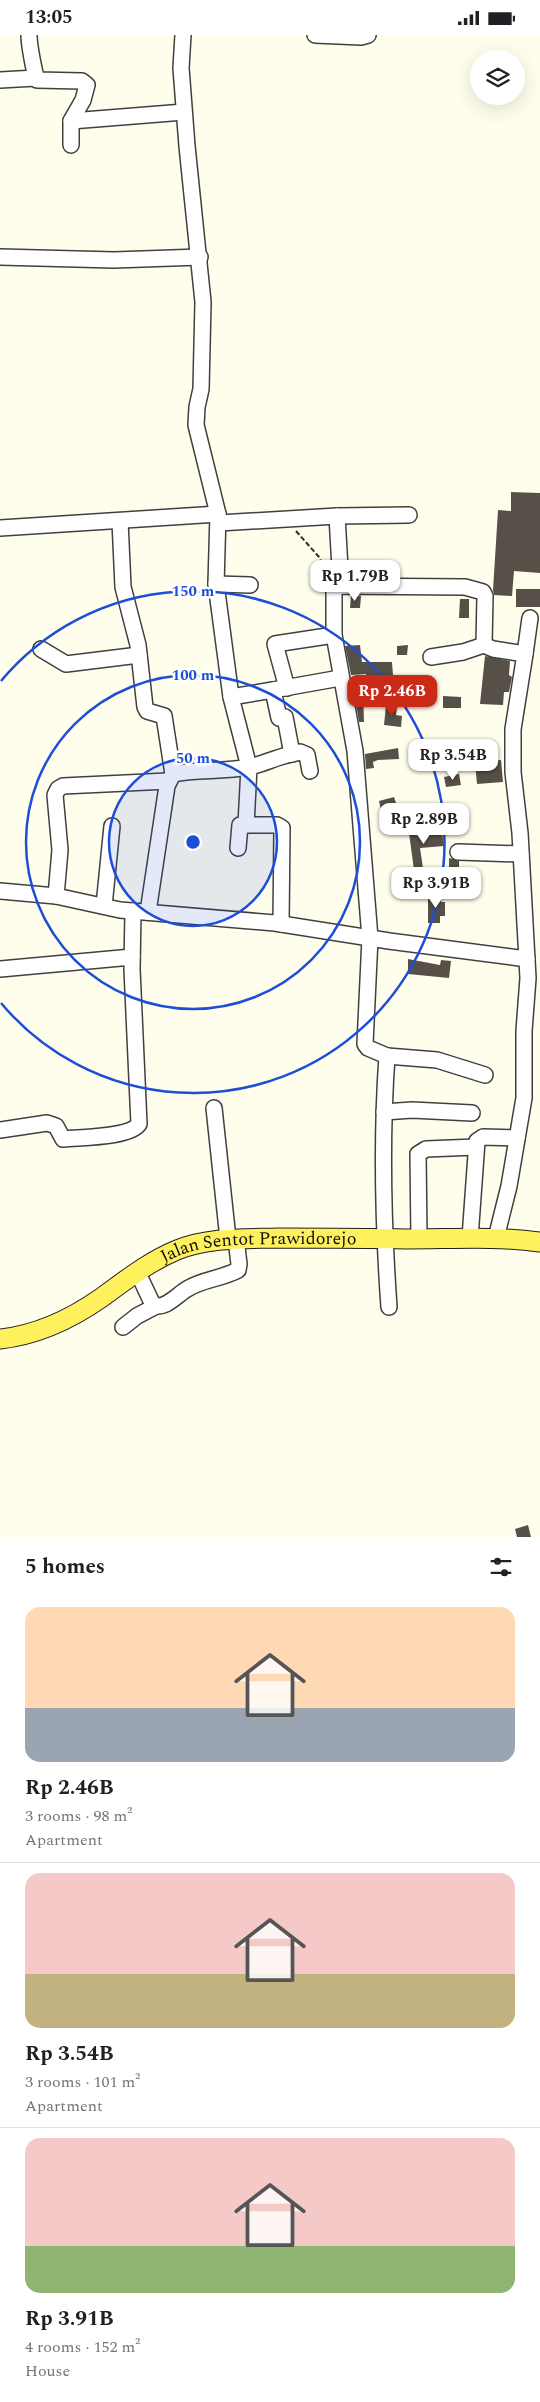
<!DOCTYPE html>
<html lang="en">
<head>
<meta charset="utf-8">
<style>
	:root { --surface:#fff; --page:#f2f2f2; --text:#202124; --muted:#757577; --line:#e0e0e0; --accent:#cb2a17 }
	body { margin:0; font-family:Spectral,serif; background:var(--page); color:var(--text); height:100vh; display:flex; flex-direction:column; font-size:19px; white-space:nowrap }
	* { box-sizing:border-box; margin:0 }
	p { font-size:16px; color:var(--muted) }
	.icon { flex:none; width:28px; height:28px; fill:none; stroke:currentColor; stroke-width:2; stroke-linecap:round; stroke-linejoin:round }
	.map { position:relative; height:1502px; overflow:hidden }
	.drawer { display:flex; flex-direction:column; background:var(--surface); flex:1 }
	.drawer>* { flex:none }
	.buttons { position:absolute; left:470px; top:15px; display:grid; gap:10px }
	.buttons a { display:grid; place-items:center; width:55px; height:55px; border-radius:50%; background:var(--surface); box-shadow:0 5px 20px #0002; font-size:25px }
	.price { position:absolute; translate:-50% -42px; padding:0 11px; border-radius:10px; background:#fff; color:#222; font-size:16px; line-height:32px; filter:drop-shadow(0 1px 2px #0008) }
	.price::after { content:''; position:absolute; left:50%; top:30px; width:15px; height:11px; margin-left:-8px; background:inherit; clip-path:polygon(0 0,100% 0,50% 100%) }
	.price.current { background:var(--accent); color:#fff }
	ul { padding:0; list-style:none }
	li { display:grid; align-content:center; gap:10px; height:265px; padding:0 25px }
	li+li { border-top:1px solid var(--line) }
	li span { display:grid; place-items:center; height:155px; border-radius:15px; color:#555 }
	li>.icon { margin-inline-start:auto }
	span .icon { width:90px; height:90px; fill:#fffc; stroke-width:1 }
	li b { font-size:21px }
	h2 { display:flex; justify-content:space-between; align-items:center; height:60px; padding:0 25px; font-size:21px }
	.status { display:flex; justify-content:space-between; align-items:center; height:35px; padding:0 25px; background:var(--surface); direction:ltr }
	.status svg { height:14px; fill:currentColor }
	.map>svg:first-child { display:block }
</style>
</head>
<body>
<div class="status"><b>13:05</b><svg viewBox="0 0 49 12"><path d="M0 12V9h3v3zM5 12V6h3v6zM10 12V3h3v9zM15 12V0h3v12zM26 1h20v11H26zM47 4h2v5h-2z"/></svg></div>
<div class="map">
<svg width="540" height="1502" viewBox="0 0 540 1502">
	<rect width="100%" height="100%" fill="#fffeed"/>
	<!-- building -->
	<g fill="#575048">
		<polygon points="511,457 540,458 540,538 514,536 512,561 494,560 493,555 498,475 511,476"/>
		<rect x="516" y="554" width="24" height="18"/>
		<polygon points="351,560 361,561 360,573 350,573"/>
		<polygon points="460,564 469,564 469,583 459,583"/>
		<polygon points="360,610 362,627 392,627 393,640 366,642 366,639 351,640 345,611"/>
		<polygon points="408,610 407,620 397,620 397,611"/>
		<polygon points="485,621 510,626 509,640 512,642 509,657 504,657 503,670 480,669"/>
		<polygon points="433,654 434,668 419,669 418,655"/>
		<polygon points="363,656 364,687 359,687 354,657"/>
		<polygon points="443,661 461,662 461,673 443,673"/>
		<polygon points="386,670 397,671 396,680 402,681 401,692 384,690"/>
		<polygon points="398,713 399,724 378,725 373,727 374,733 366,734 365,719"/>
		<polygon points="501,725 503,747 477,749 475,727"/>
		<polygon points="459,739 461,750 446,752 444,742"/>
		<polygon points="394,762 397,771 381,775 379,766"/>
		<polygon points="417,797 442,797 444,811 420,813 423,833 414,835 409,798"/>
		<polygon points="449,823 459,826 459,834 449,834"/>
		<polygon points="428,860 441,860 441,867 445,867 445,881 440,881 440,888 428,888"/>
		<polygon points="408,924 440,930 441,925 451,926 449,943 408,939"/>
		<polygon points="528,1490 531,1502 517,1502 515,1494"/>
	</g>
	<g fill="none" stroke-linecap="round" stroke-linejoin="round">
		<!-- minor casing -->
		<g stroke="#404040" stroke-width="18">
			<g id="minor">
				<path d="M 29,0 C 29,10 34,36 37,45 L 82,46 L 87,50 L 83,65 L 71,86 L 71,110"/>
				<polyline points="315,0 361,2 368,0"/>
				<polyline points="0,45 36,43"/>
				<polyline points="71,86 184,77"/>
				<polyline points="0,222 114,225 200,222"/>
				<polyline points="337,481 341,551"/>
				<polyline points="120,486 123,552 138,610 145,672 147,676 164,681 173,739"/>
				<polyline points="219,488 337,481 409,480"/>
				<polyline points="0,493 218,479"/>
				<polyline points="216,549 250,550"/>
				<polyline points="41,614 66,629 139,620"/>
				<polyline points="525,619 530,583"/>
				<polyline points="431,622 463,617 484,610"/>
				<polyline points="287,653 275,609 334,600"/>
				<polyline points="231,662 273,655"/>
				<polyline points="292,719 300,717 307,720 310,736"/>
				<polyline points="246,790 277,790 282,793 281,889"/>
				<path d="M 238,813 L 240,790 L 246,790 L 249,732 C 264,729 276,722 292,719 L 285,682 L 279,683 L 273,655 L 340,643"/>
				<polyline points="458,817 521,819"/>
				<polyline points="0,856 56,861 120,875 275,888 389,906 527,924"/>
				<polyline points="56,861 60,815 55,760 58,754 63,751 168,746"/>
				<polyline points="104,871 112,791"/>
				<path d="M 148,877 L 167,751 L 173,739 C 197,734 223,737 249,732 L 231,662 L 216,549 L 218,479 L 196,390 L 197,372 L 201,354 L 203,267 L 187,111 L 181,33 L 183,0"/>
				<polyline points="0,934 132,922"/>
				<polyline points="387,1021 437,1025 485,1040"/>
				<polyline points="214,1073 228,1204"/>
				<polyline points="384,1077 412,1075 472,1078"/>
				<path d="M 0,1095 L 47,1088 L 56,1091 L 63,1104 C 80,1102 129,1103 139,1089 L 132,934 L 133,876"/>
				<polyline points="419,1203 418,1119 426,1114 476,1112"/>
				<polyline points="470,1203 477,1106 483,1102 517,1103"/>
				<path d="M 137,1236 L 153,1270 C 165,1275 177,1260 187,1254 C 203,1244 221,1244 238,1235 L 239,1229 L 236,1204"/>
				<path d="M 389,1272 C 383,1188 381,1105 387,1021 L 368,1013 L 365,1009 L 370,903 L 355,716 L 334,600 L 334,551 L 465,552 L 483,557 L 485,561 L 484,610 L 493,614 L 525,619 L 513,694 L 513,737 L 520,798 L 528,943 L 524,996 L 524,1063 L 509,1151 L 496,1203"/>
				<polyline points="123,1292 137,1281 156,1271"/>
			</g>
		</g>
		<!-- major casing -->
		<g stroke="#1e1e1e" stroke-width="21">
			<g id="major">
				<path id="s1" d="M 0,1304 C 37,1300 71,1284 101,1263 C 126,1245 148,1227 177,1215 C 209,1202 245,1204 278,1203 C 322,1203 364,1203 407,1204 C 452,1204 496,1201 540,1207"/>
			</g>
		</g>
		<!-- path -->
		<polyline stroke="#2f2f2f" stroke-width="2" stroke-dasharray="5 2.5" stroke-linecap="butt" points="296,496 319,522 326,536"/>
		<!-- minor -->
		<use href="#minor" stroke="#fff" stroke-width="15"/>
		<!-- major -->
		<use href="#major" stroke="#fff05d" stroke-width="19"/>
	</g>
	<!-- distance rings -->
	<circle cx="193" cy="807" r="84" fill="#1d4ed8" fill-opacity=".12"/>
	<g fill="none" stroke="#1d4ed8" stroke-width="2.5">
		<circle cx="193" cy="807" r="84"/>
		<circle cx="193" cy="807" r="167"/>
		<path d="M1 646A251 251 0 1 1 1 968"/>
	</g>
	<g text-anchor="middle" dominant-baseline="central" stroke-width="5" stroke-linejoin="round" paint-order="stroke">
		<!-- street labels -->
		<g font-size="18" fill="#0d0d0d" stroke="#fff">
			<text stroke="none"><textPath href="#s1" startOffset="282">Jalan Sentot Prawidorejo</textPath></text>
		</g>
	</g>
	<circle cx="193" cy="807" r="8" fill="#1d4ed8" stroke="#fff" stroke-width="2.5"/>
	<g font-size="15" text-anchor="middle" font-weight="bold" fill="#1d4ed8" stroke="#fff" stroke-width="5" stroke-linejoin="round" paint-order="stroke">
		<text x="193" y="561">150 m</text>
		<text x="193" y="645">100 m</text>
		<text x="193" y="728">50 m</text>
	</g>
</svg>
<div class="buttons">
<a><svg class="icon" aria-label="layers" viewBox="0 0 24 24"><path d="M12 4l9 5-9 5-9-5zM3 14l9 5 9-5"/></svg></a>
</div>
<b class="price" style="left:355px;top:567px">Rp 1.79B</b>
<b class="price current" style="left:392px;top:682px">Rp 2.46B</b>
<b class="price" style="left:453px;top:746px">Rp 3.54B</b>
<b class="price" style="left:424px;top:810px">Rp 2.89B</b>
<b class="price" style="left:436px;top:874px">Rp 3.91B</b>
</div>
<section class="drawer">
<h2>5 homes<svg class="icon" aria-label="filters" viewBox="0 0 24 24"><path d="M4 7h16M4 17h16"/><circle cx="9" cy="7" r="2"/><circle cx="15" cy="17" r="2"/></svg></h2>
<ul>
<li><span style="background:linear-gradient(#ffd9b3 65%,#9aa5b1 0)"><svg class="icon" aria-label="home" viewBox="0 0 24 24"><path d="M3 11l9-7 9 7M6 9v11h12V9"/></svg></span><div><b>Rp 2.46B</b><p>3 rooms · 98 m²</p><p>Apartment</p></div></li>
<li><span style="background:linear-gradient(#f6c9c9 65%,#c2b280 0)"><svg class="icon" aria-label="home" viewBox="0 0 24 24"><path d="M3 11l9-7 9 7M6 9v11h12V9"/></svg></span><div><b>Rp 3.54B</b><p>3 rooms · 101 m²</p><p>Apartment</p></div></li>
<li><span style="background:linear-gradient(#f6c9c9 70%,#8fb573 0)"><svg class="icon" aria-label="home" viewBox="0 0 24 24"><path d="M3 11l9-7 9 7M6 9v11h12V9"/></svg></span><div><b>Rp 3.91B</b><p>4 rooms · 152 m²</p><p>House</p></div></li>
</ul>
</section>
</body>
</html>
